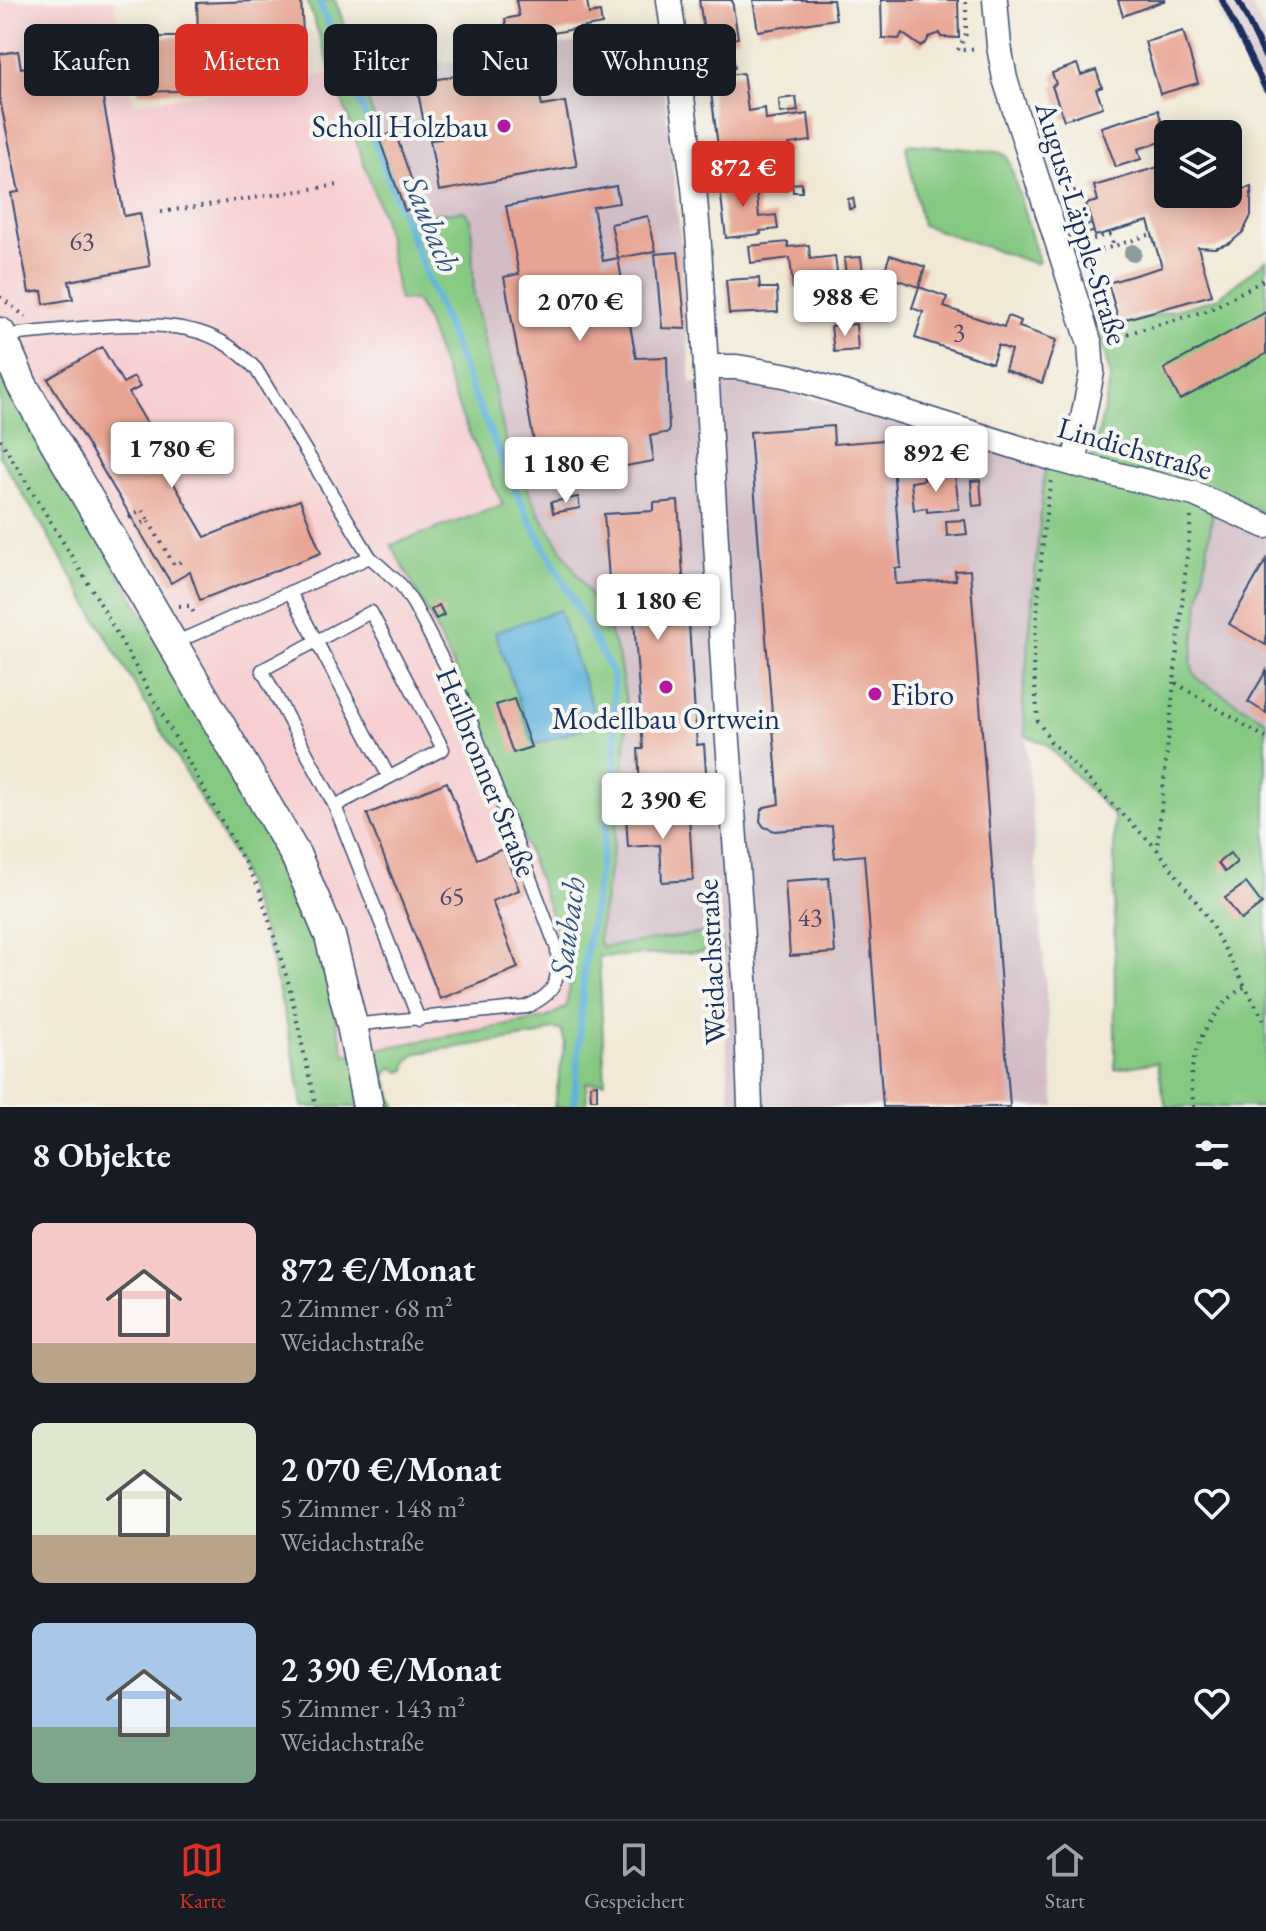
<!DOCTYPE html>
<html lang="de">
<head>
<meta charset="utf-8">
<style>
	:root { --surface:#171b24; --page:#242831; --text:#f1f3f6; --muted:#9ea1a6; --line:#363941; --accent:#d93025 }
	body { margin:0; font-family:"EB Garamond",serif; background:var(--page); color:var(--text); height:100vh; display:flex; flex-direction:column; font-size:30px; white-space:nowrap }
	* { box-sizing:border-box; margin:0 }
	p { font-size:26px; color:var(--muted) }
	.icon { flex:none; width:44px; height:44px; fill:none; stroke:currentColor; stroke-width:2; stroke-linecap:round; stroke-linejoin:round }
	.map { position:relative; height:1107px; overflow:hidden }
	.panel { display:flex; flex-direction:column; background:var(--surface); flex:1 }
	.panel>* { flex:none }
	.banner { position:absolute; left:24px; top:24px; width:800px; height:72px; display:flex; gap:16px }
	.tools { position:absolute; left:1154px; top:120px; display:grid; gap:16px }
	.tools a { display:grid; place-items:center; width:88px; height:88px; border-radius:12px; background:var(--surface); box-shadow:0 4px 20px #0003; font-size:40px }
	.price { position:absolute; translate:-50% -68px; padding:0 18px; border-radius:8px; background:#fff; color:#222; font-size:26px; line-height:52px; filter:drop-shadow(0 2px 4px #0008) }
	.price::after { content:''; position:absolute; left:50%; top:48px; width:24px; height:18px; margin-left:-12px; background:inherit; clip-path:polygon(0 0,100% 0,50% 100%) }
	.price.current { background:var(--accent); color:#fff }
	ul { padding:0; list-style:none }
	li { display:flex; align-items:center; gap:24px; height:200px; padding:0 32px }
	li span { display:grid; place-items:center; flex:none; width:224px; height:160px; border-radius:12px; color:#555 }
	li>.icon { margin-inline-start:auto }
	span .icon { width:96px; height:96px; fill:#fffc; stroke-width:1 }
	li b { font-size:34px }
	h2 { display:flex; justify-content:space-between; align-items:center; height:96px; padding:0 32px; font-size:34px }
	.pill { padding:0 28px; border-radius:12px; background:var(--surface); box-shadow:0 4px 20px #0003; font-size:28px; line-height:72px }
	.pill.current { background:var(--accent); color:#fff }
	.tabs { display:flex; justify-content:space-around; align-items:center; height:112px; border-top:2px solid var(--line); background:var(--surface); font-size:22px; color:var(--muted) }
	.tabs a { display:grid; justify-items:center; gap:4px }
	.tabs .current { color:var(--accent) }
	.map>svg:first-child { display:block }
</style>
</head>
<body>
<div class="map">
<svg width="1266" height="1107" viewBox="0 0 1266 1107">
	<rect width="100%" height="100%" fill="#f6f6f2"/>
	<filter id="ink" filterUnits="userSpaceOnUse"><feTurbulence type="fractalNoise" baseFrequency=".0125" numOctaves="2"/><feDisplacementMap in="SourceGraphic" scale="16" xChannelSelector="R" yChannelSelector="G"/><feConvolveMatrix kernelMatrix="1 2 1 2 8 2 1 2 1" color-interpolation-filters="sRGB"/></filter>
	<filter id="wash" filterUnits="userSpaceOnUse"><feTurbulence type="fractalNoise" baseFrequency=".006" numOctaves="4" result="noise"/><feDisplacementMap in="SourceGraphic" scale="32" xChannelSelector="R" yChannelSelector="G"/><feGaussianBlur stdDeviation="1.8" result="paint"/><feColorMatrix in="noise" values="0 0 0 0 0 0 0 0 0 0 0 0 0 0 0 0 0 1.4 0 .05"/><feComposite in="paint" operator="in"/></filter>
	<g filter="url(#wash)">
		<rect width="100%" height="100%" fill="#f1e9d5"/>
		<!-- built -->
		<polygon fill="#f7cfd2" points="0,0 114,0 134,104 332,73 383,218 399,299 415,300 423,313 464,422 503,505 391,546 422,598 495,763 572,972 566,1007 546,1018 345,1056 0,363"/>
		<!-- industrial -->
		<g fill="#d2bdc6">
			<polygon points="1213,0 1249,0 1266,35 1266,109"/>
			<polygon points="657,30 680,234 691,383 737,384 781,390 1045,467 1023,700 1055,1107 730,1107 721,940 712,932 602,947 598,939 621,797 628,714 618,654 539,513 505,438 474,294 471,219 464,211 411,216 405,211 361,79 363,74"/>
			<polygon points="1216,491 1266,514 1266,720 1199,680 1193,671 1191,661"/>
		</g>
		<!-- green -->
		<g fill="#86c982" stroke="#507c70" stroke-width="2">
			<path d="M 307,0 L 335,0 L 363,74 L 361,79 L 405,211 L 412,216 L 464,211 L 471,219 L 474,294 L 505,438 L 539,513 L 603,616 L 618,654 L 628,714 L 621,797 L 598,940 L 602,947 L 712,932 C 721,936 721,942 723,951 L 599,957 L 605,1082 L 586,1083 L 587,1107 L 554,1107 L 565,1043 L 561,1030 L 552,1029 L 540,1035 L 417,1053 L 408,1061 L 406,1070 L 400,1072 L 392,1067 L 385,1075 L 396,1107 L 303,1107 L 287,1024 L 266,940 L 236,860 L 45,530 L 0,457 L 0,363 L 284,863 L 317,944 L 345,1055 L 546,1018 L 566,1007 L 572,972 C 519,827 469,679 391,545 L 503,505 L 464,422 L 423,313 L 415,300 L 399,300 L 383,218 Z"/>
			<polygon points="910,144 1000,152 1008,157 1039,262 1036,264 922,225 906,147"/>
			<polygon points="1266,260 1266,514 1216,491 1191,661 1193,671 1199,680 1266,720 1266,1107 1166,1107 1157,1062 1115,1069 1114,816 1046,744 1026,736 1023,700 1045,467 1088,479 1111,378 1099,331 1218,298"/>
		</g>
		<!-- water -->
		<polygon fill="#61b2dc" stroke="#3e709d" stroke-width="2" points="559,610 598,723 534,745 495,632"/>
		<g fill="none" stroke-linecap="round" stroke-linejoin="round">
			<!-- stream -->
			<polyline stroke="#61b2dc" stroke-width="7" points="318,0 342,54 392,188 474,395 524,509 613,674 616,765 585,961 574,1107"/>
		</g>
		<g id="blocks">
			<!-- building -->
			<g fill="#e8a492">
				<polygon points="290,0 301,0 303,33 215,36 217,90 138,92 137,38 198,36 197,3"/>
				<polygon points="516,0 587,0 589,14 600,12 602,24 509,41 505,19 519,16"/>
				<polygon points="699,0 732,0 738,38 706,43"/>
				<polygon points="753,0 833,0 836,19 758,31"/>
				<polygon points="881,0 958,0 959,38 941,37 940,33 929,37 926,43 920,46 902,33 899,39 882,38"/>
				<polygon points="1118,0 1166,0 1123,16"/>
				<polygon points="1183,31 1198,83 1160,94 1145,42"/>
				<polygon points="18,51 21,68 95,54 124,216 140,213 150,266 69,281 73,299 44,304 42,291 29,293 11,193 19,192 0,100 0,54"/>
				<polygon points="733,56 735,68 710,72 709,59"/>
				<polygon points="534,62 542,106 565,102 577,166 439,191 430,140 441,139 439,125 425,128 416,83"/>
				<polygon points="1077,64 1081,75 1096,70 1102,87 1096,89 1103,107 1064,120 1052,86 1056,84 1052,73"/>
				<polygon points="743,73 748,111 765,108 766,120 808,114 811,141 789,144 790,152 720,162 709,77"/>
				<polygon points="796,97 798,111 780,113 779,99"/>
				<polygon points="1158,110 1167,140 1138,149 1141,159 1116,167 1101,127"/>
				<polygon points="395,132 420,205 405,211 379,138"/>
				<polygon points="1168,164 1168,194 1182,194 1184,203 1251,187 1251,216 1243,232 1230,243 1215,248 1198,247 1212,295 1119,321 1108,283 1162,267 1148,221 1095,236 1086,204 1098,201 1094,186"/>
				<polygon points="786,172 787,187 771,189 769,173"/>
				<polygon points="755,176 759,217 776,215 778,229 760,231 761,234 726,238 719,180"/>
				<polygon points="802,183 802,192 793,192 792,184"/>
				<polygon points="616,186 619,203 593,207 603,261 618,258 636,358 667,357 669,432 650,436 654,461 541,481 504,277 519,274 506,206"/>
				<polygon points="853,198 855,208 849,209 848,199"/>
				<polygon points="648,216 656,251 618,258 611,224"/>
				<polygon points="788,242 788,247 809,245 810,259 835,256 838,280 793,288 790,258 751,263 749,246"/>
				<polygon points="678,252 686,329 662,328 655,254"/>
				<polygon points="890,255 925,267 919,287 883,275"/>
				<polygon points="861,257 863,273 846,275 844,258"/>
				<polygon points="759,278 760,288 777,288 778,312 729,314 726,280"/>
				<polygon points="919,287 947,297 944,307 1004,327 1008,316 1021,321 1019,327 1056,340 1042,383 1005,370 1011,350 998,345 992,363 915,338 923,312 912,308"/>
				<polygon points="1266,312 1266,354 1180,400 1164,369"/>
				<polygon points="856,324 858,350 834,352 831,326"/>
				<polygon points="102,347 123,383 134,377 140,387 129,393 162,449 156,453 205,537 300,500 321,553 200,600 190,572 171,583 48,379"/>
				<polygon points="833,426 834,444 884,440 885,452 892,451 901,568 895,568 896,584 956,580 955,571 970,570 1010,1107 883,1107 864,855 835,858 832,826 775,831 764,827 760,821 761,811 765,807 779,804 750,432"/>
				<polygon points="955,474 959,509 927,512 927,508 914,510 911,482 924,480 924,477"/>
				<polygon points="980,480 982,505 973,506 971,481"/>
				<polygon points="578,497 580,508 553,513 551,502"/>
				<polygon points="678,501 685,606 657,608 658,627 689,625 697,745 704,744 707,784 640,788 638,749 643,749 632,591 610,592 604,514 654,511 654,503"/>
				<polygon points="965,520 967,534 947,536 946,521"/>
				<polygon points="1266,560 1266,645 1229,624"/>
				<polygon points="439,605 444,615 436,619 431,610"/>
				<polygon points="1266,671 1266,713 1248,702"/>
				<polygon points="514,699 531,747 513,753 496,705"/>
				<polygon points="447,782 477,859 503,849 519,890 492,901 518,968 440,999 367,814"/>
				<polygon points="657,807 658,818 689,816 693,880 662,882 660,845 628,847 626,816 630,815 629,809"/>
				<polygon points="1230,853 1237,862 1225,872 1218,863"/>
				<polygon points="829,878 835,953 790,956 785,881"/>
				<polygon points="1246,883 1262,904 1241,920 1225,898"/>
				<polygon points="597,1084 597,1099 591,1099 590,1085"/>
			</g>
		</g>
	</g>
	<g filter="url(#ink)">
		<use href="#blocks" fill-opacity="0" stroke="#3b4b70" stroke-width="2"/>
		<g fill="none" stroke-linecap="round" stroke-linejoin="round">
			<!-- service casing -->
			<g stroke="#3b4b70" stroke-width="15">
				<g id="service">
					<path d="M 2,338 L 18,334 C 71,330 149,317 199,332 C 222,339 240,352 256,369 L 370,557 L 401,585 L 414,605 L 460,693 L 557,949 C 559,982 557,993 526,1007 L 352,1025"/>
					<polyline points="290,592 389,777"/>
					<polygon points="371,612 443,749 335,806 262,670"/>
					<polyline points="172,644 370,557"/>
					<polyline points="335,806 419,1020"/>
				</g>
			</g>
			<!-- minor casing -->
			<g stroke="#3b4b70" stroke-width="27">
				<g id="minor">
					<polyline points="669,0 694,187 699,246 725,699 746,993 750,1107"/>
					<polyline points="995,0 999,46 1005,79 1090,344 1092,372 1074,464"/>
					<polyline points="706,367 737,367 789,376 1055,459 1194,494 1266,526"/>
				</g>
			</g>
			<!-- tertiary casing -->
			<g stroke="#3b4b70" stroke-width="33">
				<polyline id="tertiary" points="0,333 22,385 296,856 330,936 352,1025 368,1107"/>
			</g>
			<!-- path -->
			<g stroke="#3b4b70" stroke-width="4" stroke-dasharray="2 6" stroke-linecap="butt">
				<polyline points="958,50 966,34 966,0"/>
				<polyline points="963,50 977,48"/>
				<polyline points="1066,194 1078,190 1093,239 1110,235 1114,246"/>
				<polyline points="161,212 338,185"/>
				<polyline points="1086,255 1152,234"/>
				<polyline points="0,297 26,317"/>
				<polyline points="1112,338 1209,310 1266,279"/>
				<polyline points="0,439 96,596 259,888 289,985 316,1107"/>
				<polyline points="1051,481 1044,527 1033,662 1038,721 1051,742 1157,849"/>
				<polyline points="1191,517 1174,682 1266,738"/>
				<polyline points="129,518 142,510 148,520"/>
				<polyline points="135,527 148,520 174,565 185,559"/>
				<polyline points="179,606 190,606 196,617"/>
				<polyline points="1174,682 1157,849 1204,912 1266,1024"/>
				<path d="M 1194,1107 C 1192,1095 1190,1081 1192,1069 C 1196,1037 1219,1002 1246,986"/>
			</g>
			<!-- service -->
			<use href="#service" stroke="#fff" stroke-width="12"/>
			<!-- minor -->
			<use href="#minor" stroke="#fff" stroke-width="24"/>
			<!-- tertiary -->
			<use href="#tertiary" stroke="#fff" stroke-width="30"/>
			<!-- rail -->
			<g stroke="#1b2f5e" stroke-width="6">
				<polyline points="1222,0 1266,90"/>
				<polyline points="1238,0 1266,59"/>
			</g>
		</g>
		<!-- trees -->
		<circle fill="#8d9c9a" cx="1133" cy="253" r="9"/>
	</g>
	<!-- markers -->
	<g fill="#b5179e" stroke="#f6f6f2" stroke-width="3">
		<circle cx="504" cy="126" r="8"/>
		<circle cx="666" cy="687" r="8"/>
		<circle cx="875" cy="694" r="8"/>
	</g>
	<g text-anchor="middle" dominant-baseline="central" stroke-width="8" stroke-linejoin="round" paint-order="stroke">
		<!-- number labels -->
		<g font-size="26" fill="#4e4c6b">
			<text x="82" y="241">63</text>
			<text x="959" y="332">3</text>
			<text x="452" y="896">65</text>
			<text x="810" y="917">43</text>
		</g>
		<!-- poi labels -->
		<g font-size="30" fill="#1b2f5e" stroke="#f6f6f2" text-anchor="end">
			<text x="488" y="126">Scholl Holzbau</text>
			<text x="891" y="694" text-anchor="start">Fibro</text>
			<text x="666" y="718" text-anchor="middle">Modellbau Ortwein</text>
		</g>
		<!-- street labels -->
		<g font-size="30" fill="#1b2f5e" stroke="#f6f6f2">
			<text transform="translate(1082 223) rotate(73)">August-Läpple-Straße</text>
			<text transform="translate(1135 448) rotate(16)">Lindichstraße</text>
			<text transform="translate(487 772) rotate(68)">Heilbronner Straße</text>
			<text transform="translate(711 962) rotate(-93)">Weidachstraße</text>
		</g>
		<!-- water labels -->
		<g font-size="32" font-style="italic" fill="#305684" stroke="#f6f6f2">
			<text transform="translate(432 224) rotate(68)">Saubach</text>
			<text transform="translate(567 927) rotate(-82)">Saubach</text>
		</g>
	</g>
</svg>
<div class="tools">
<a><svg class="icon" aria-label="layers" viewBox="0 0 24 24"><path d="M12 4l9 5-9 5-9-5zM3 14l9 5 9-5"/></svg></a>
</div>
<b class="price current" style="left:743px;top:209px">872 €</b>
<b class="price" style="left:845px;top:338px">988 €</b>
<b class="price" style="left:580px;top:343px">2 070 €</b>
<b class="price" style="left:172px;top:490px">1 780 €</b>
<b class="price" style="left:936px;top:494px">892 €</b>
<b class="price" style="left:566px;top:505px">1 180 €</b>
<b class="price" style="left:658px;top:642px">1 180 €</b>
<b class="price" style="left:663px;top:841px">2 390 €</b>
<div class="banner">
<a class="pill">Kaufen</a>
<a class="pill current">Mieten</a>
<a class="pill">Filter</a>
<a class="pill">Neu</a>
<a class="pill">Wohnung</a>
</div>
</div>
<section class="panel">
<h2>8 Objekte<svg class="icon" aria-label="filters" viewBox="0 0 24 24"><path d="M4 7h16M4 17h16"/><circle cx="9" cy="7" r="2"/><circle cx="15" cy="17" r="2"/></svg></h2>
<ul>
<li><span style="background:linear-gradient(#f6c9c9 75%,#b9a48a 0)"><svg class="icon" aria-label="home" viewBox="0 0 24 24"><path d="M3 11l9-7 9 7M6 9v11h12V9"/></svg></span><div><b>872 €/Monat</b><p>2 Zimmer · 68 m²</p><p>Weidachstraße</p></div><svg class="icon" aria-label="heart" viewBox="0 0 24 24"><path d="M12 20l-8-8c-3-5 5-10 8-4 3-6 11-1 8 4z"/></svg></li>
<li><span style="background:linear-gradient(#dfe7d0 70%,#b9a48a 0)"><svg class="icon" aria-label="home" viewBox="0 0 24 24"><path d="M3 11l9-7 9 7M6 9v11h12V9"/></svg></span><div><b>2 070 €/Monat</b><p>5 Zimmer · 148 m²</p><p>Weidachstraße</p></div><svg class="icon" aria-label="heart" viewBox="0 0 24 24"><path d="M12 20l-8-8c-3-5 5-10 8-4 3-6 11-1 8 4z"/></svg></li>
<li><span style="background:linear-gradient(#a9c7e8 65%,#7fa58c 0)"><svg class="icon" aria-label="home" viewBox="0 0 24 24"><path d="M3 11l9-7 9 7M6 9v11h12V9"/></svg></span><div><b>2 390 €/Monat</b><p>5 Zimmer · 143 m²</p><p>Weidachstraße</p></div><svg class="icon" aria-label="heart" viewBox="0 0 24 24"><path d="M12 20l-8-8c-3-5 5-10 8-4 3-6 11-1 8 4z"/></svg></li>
</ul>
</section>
<nav class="tabs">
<a class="current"><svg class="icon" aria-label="map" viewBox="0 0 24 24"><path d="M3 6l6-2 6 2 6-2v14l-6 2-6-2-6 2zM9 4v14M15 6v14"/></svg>Karte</a>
<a><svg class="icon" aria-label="saved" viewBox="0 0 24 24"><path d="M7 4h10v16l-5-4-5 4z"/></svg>Gespeichert</a>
<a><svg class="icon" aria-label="home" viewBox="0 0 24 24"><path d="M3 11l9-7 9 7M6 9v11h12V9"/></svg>Start</a>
</nav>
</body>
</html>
